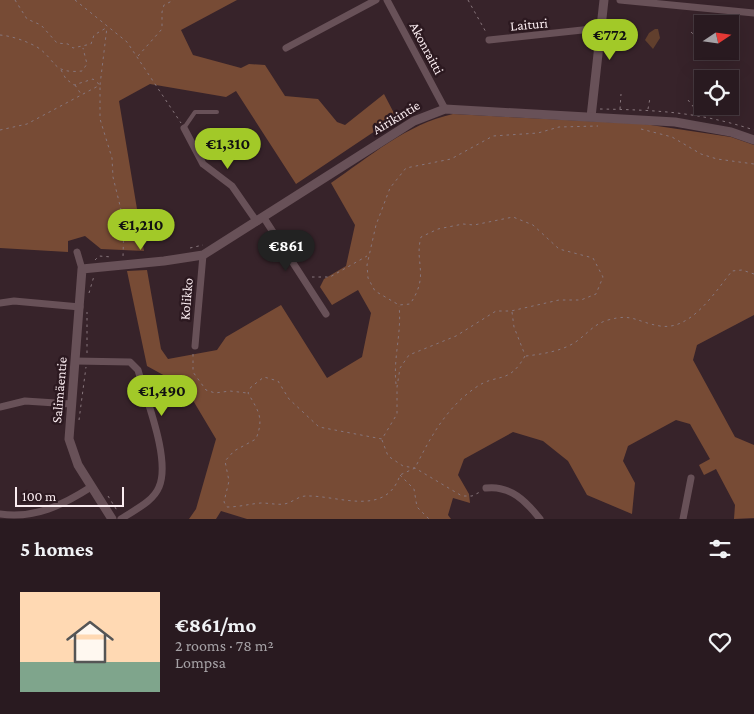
<!DOCTYPE html>
<html lang="en">
<head>
<meta charset="utf-8">
<style>
	:root { --surface:#291a20; --page:#35272d; --text:#f1f3f6; --muted:#a5a1a5; --line:#45383e; --accent:#a2c928 }
	body { margin:0; font-family:"Crimson Pro",serif; background:var(--page); color:var(--text); height:100vh; display:flex; flex-direction:column; font-size:19px; white-space:nowrap }
	* { box-sizing:border-box; margin:0 }
	p { font-size:16px; color:var(--muted) }
	.icon { flex:none; width:28px; height:28px; fill:none; stroke:currentColor; stroke-width:2; stroke-linecap:round; stroke-linejoin:round }
	.map { position:relative; height:519px; overflow:hidden }
	.details { display:flex; flex-direction:column; background:var(--surface); flex:1 }
	.details>* { flex:none }
	.needle { width:32px; rotate:77deg }
	.tools { position:absolute; left:694px; top:15px; display:grid; gap:10px }
	.tools a { display:grid; place-items:center; width:45px; height:45px; border-radius:0px; background:var(--surface); box-shadow:0 5px 20px #0002,0 0 0 1px var(--line); font-size:25px }
	.scale { position:absolute; left:15px; bottom:12px; width:109px; box-sizing:border-box; padding-left:5px; border:2px solid #faecf0; border-top:0; font-size:14px; line-height:18px; white-space:nowrap; color:#faecf0; -webkit-text-stroke:4px #2c1920; paint-order:stroke }
	.price { position:absolute; translate:-50% -42px; padding:0 11px; border-radius:18px; background:var(--accent); color:#111; font-size:16px; line-height:32px; filter:drop-shadow(0 1px 2px #0008) }
	.price::after { content:''; position:absolute; left:50%; top:30px; width:15px; height:11px; margin-left:-8px; background:inherit; clip-path:polygon(0 0,100% 0,50% 100%) }
	.price.selected { background:#222; color:#fff }
	ul { padding:0; list-style:none }
	li { display:flex; align-items:center; gap:15px; height:125px; padding:0 20px }
	li span { display:grid; place-items:center; flex:none; width:140px; height:100px; border-radius:0px; color:#555 }
	li>.icon { margin-inline-start:auto }
	span .icon { width:60px; height:60px; fill:#fffc; stroke-width:1 }
	li b { font-size:21px }
	h2 { display:flex; justify-content:space-between; align-items:center; height:60px; padding:0 20px; font-size:21px }
	.map>svg:first-child { display:block }
</style>
</head>
<body>
<div class="map">
<svg width="754" height="519" viewBox="0 0 754 519">
	<rect width="100%" height="100%" fill="#37232a"/>
	<!-- green -->
	<polygon fill="#613f2d" points="655,29 658,29 660,38 653,49 645,40 649,33"/>
	<!-- forest -->
	<g fill="#774b35">
		<polygon points="0,0 237,0 181,30 193,55 241,68 249,64 265,65 285,96 318,99 337,122 345,125 384,94 396,117 296,184 236,91 226,97 150,84 119,101 144,251 101,249 85,236 68,241 68,252 0,248"/>
		<path d="M 453,114 L 644,124 L 731,137 L 754,145 L 754,315 L 697,345 L 693,360 L 735,437 L 754,445 L 754,518 L 734,519 L 735,505 L 716,469 L 704,475 L 699,465 L 710,459 L 690,424 L 676,420 L 628,446 L 623,461 L 635,483 L 632,514 L 587,495 L 568,461 L 543,441 L 513,432 L 464,459 L 458,475 L 469,494 L 470,503 L 453,498 L 448,515 L 451,519 L 247,519 L 221,511 L 216,519 L 189,519 L 196,509 L 216,439 L 185,387 L 147,366 L 127,271 L 147,270 L 161,349 L 168,359 L 217,350 L 226,337 L 281,305 L 327,378 L 362,357 L 371,313 L 358,290 L 332,305 L 320,287 L 324,279 L 346,266 L 355,225 L 331,183 C 369,157 407,124 453,114 Z"/>
	</g>
	<g fill="none" stroke-linecap="round" stroke-linejoin="round">
		<!-- path -->
		<g stroke="#87767c" stroke-width="1" stroke-dasharray="2.5 4" stroke-linecap="butt">
			<polyline points="15,0 27,19 41,25 57,43 68,44 73,48 91,44 94,35 106,28"/>
			<polyline points="75,0 127,42 181,123"/>
			<polyline points="468,0 487,34"/>
			<polyline points="691,32 702,42"/>
			<path d="M 0,35 C 12,36 26,41 37,47 C 57,60 51,74 82,71 L 87,64 L 83,48"/>
			<polyline points="138,56 162,29 162,12 164,5 174,0"/>
			<polyline points="61,70 66,79 74,85 93,79 100,85 100,119 112,158 113,177 124,222 123,257"/>
			<polyline points="75,85 81,94"/>
			<polyline points="688,100 700,115"/>
			<path d="M 600,109 C 657,110 699,112 754,130"/>
			<polyline points="620,109 621,94"/>
			<polyline points="648,109 650,98"/>
			<polyline points="641,129 672,137 701,154 717,159 754,164"/>
			<polyline points="0,130 27,124 100,85 107,27"/>
			<polyline points="190,248 203,245"/>
			<polyline points="95,260 99,256 112,257"/>
			<polyline points="312,277 330,277 367,256"/>
			<polyline points="89,293 94,276"/>
			<polyline points="512,312 514,327 525,355"/>
			<polyline points="87,353 87,312"/>
			<polyline points="193,354 193,372 206,390 215,393 230,391 247,393"/>
			<path d="M 525,356 C 508,386 497,372 475,388 C 446,408 430,438 415,468 L 400,475 C 386,518 338,495 306,496 C 298,496 292,503 284,504 C 277,505 269,503 261,503 C 249,504 239,507 227,507 L 224,502 L 229,481 L 225,461 L 234,451 L 256,439 C 264,418 259,412 248,393 L 251,387 L 264,377 L 278,381 L 289,399 L 319,427 L 382,439 L 397,414 L 397,387 L 400,368 L 409,355 L 456,336 L 496,311 L 511,311 L 559,300 L 581,300 L 596,294 L 603,277 L 593,258 L 559,249 L 533,225 L 513,217 L 474,225 L 463,224 L 438,229 L 421,237 C 414,263 430,275 410,304 L 399,305 L 375,291 L 368,278 L 367,265 L 376,225 L 390,188 L 406,168 L 451,159 L 493,136 L 538,133 L 559,127 L 598,126"/>
			<path d="M 526,356 C 543,354 563,351 577,341 C 588,333 594,324 608,320 C 633,313 636,322 660,326 C 691,331 715,292 732,271 L 742,270 L 754,274"/>
			<path d="M 396,384 C 393,358 402,332 399,306"/>
			<polyline points="79,420 86,367"/>
			<polyline points="382,440 388,456 403,466 415,468 462,496 472,496 480,492"/>
			<polyline points="400,475 414,489 417,507 429,519"/>
			<polyline points="108,496 118,512"/>
		</g>
		<!-- service -->
		<polyline stroke="#685158" stroke-width="4" points="184,128 195,112 217,112"/>
		<!-- minor -->
		<g stroke="#685158" stroke-width="7">
			<polyline points="387,0 445,109"/>
			<polyline points="620,0 754,13"/>
			<polyline points="489,40 601,28"/>
			<polyline points="286,48 376,0"/>
			<polyline points="184,128 203,164 232,186 257,222"/>
			<polyline points="264,218 326,314"/>
			<polyline points="77,252 82,269"/>
			<polyline points="0,303 14,301 80,307"/>
			<polyline points="195,346 203,255"/>
			<path d="M 75,361 L 130,362 L 138,370 C 146,399 171,460 159,487 C 153,502 134,510 121,519"/>
			<polyline points="0,407 25,401 71,404"/>
			<path d="M 486,488 C 510,485 526,501 540,519"/>
			<path d="M 0,514 C 35,519 63,505 91,487"/>
			<polyline points="683,519 691,478"/>
		</g>
		<!-- tertiary -->
		<g stroke="#685158" stroke-width="9">
			<polyline points="591,117 604,0"/>
			<polyline points="112,519 78,465 69,439 82,269 164,261 203,255 414,121 445,109 675,122 731,132 754,140"/>
		</g>
	</g>
	<g text-anchor="middle" dominant-baseline="central" stroke-width="5" stroke-linejoin="round" paint-order="stroke">
		<!-- street labels -->
		<g font-size="14" fill="#faecf0" stroke="#2c1920">
			<text transform="translate(529 24) rotate(-5)">Laituri</text>
			<text transform="translate(427 48) rotate(62)">Akonraitti</text>
			<text transform="translate(396 117) rotate(-31)">Airikintie</text>
			<text transform="translate(186 299) rotate(-85)">Kolikko</text>
			<text transform="translate(59 390) rotate(-85)">Salimäentie</text>
		</g>
	</g>
</svg>
<div class="tools">
<a><svg class="needle" viewBox="-14 -14 28 28"><path d="M0-13l5 13h-10z" fill="#e53935"/><path d="M0 13l5-13h-10z" fill="#a5a1a5"/></svg></a>
<a><svg class="icon" aria-label="locate" viewBox="0 0 24 24"><circle cx="12" cy="12" r="6"/><path d="M12 2v4M12 18v4M2 12h4M18 12h4"/></svg></a>
</div>
<div class="scale">100 m</div>
<b class="price" style="left:610px;top:61px">€772</b>
<b class="price" style="left:228px;top:170px">€1,310</b>
<b class="price" style="left:141px;top:251px">€1,210</b>
<b class="price selected" style="left:286px;top:272px">€861</b>
<b class="price" style="left:162px;top:417px">€1,490</b>
</div>
<section class="details">
<h2>5 homes<svg class="icon" aria-label="filters" viewBox="0 0 24 24"><path d="M4 7h16M4 17h16"/><circle cx="9" cy="7" r="2"/><circle cx="15" cy="17" r="2"/></svg></h2>
<ul>
<li><span style="background:linear-gradient(#ffd9b3 70%,#7fa58c 0)"><svg class="icon" aria-label="home" viewBox="0 0 24 24"><path d="M3 11l9-7 9 7M6 9v11h12V9"/></svg></span><div><b>€861/mo</b><p>2 rooms · 78 m²</p><p>Lompsa</p></div><svg class="icon" aria-label="heart" viewBox="0 0 24 24"><path d="M12 20l-8-8c-3-5 5-10 8-4 3-6 11-1 8 4z"/></svg></li>
</ul>
</section>
</body>
</html>
